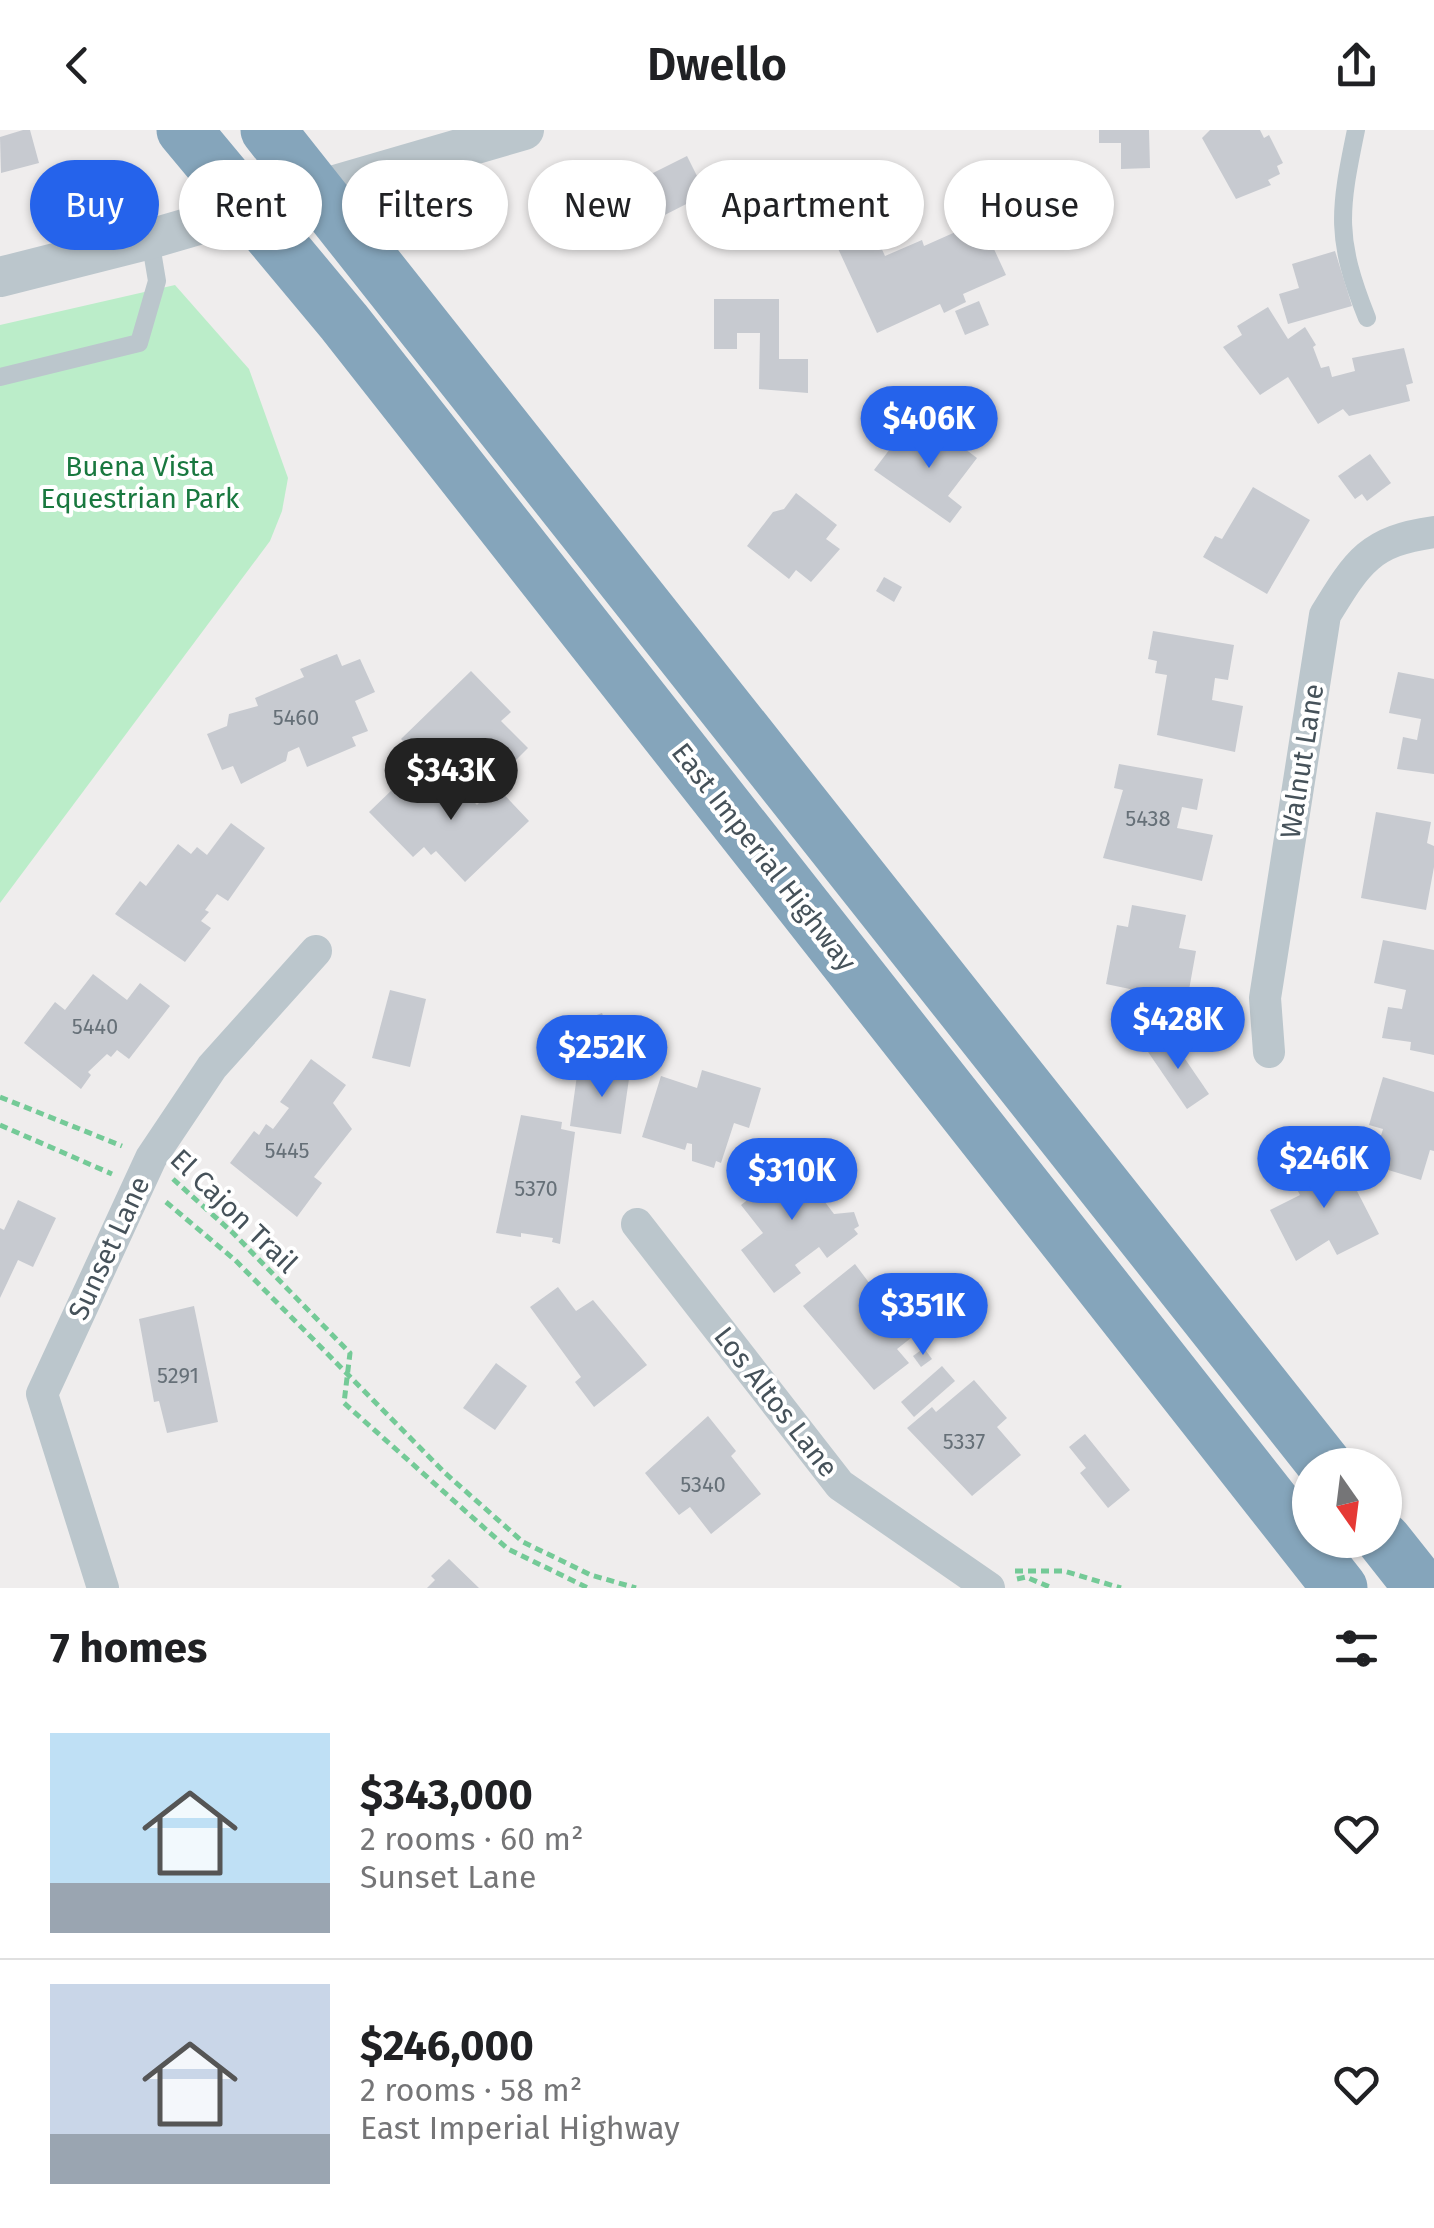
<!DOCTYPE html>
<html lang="en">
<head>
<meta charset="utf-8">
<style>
	:root { --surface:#fff; --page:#f6f6f6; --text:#202124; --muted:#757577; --line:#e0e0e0; --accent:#2563eb }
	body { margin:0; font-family:"Fira Sans",sans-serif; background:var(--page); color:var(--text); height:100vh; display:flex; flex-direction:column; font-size:38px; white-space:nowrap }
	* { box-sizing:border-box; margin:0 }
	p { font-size:32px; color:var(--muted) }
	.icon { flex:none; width:55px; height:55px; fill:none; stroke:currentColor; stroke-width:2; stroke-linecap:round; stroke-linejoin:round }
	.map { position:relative; height:1458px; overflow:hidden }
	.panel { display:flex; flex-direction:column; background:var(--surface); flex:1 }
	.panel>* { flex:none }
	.banner { position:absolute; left:30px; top:30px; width:1375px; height:90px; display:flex; gap:20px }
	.needle { width:65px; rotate:166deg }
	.fabs { position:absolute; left:1292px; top:1318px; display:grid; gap:20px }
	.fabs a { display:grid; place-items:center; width:110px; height:110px; border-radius:50%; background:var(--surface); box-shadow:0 2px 8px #0004; font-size:50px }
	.price { position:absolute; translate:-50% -85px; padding:0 22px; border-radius:35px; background:var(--accent); color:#fff; font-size:32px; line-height:65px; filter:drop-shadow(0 2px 5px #0008) }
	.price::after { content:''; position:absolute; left:50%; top:60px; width:30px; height:22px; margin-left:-15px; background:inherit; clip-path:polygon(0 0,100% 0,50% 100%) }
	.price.current { background:#222; color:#fff }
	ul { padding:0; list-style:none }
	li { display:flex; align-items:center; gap:30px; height:250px; padding:0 50px }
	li+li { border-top:2px solid var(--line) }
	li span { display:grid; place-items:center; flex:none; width:280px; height:200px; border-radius:0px; color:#555 }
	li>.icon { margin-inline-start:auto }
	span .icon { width:120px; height:120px; fill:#fffc; stroke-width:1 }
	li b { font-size:42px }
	h2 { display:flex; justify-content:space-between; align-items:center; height:120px; padding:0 50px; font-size:42px }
	.chip { padding:0 35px; border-radius:45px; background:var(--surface); box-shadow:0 2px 8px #0004; font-size:35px; line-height:90px }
	.chip.current { background:var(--accent); color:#fff }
	header { display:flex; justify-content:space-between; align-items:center; height:130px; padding:0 50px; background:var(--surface); font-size:45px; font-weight:600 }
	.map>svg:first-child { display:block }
</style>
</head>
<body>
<header><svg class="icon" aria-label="back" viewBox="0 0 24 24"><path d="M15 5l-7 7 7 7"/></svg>Dwello<svg class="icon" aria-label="share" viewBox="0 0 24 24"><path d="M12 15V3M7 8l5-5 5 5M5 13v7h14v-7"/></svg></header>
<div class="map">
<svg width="1434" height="1458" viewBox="0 0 1434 1458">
	<rect width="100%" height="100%" fill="#efeded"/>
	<!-- green -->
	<polygon fill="#bbedc9" points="175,155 249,239 288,348 282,381 270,411 0,773 0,195"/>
	<!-- building -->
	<g fill="#c7cad0">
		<polygon points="23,0 30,0 39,33 1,43 0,7"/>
		<polygon points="1099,0 1149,0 1150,38 1121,39 1121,13 1099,13"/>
		<polygon points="1210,0 1260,0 1264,8 1269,5 1283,33 1277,36 1280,44 1268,50 1271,55 1236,69 1202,8"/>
		<polygon points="687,26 706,64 647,94 627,56"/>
		<polygon points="853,56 885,126 922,110 924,116 960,100 961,92 969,89 981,91 1006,145 963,164 966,172 944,183 940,174 877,203 817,73"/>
		<polygon points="1335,121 1352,176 1288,194 1279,164 1299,158 1292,134"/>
		<polygon points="714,169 779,169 779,229 808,229 808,263 759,259 760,203 737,203 737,219 714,219"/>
		<polygon points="979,171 989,195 965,205 955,181"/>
		<polygon points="1268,177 1288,209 1305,197 1316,215 1313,217 1321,238 1329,236 1332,247 1355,241 1352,228 1404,218 1413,253 1406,255 1410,271 1349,286 1343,279 1318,294 1288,247 1260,265 1223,217 1242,205 1237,196"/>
		<polygon points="936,297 977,328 948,366 962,377 950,393 874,340 899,307 917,321"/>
		<polygon points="1370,324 1391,353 1367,371 1362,364 1355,369 1338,346"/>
		<polygon points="1253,357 1310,390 1267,464 1203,427 1215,406 1222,409"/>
		<polygon points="796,363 837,395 826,409 840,419 811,452 796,440 789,449 747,416 773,382 784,379"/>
		<polygon points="884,447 902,457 894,472 876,461"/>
		<polygon points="1153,501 1234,515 1228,550 1215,548 1212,570 1243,576 1235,622 1157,605 1167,545 1155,543 1157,531 1148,529"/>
		<polygon points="337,524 342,536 360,529 375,562 355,571 368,601 352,607 356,616 307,637 299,617 288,622 286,631 241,654 233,636 222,640 207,604 227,596 229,584 258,576 255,568 304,547 300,539"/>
		<polygon points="471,541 511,582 501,591 528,618 505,641 496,633 493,636 478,614 466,625 457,617 432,640 401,609"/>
		<polygon points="1398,542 1434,549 1434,644 1397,639 1403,607 1417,610 1421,589 1389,583"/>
		<polygon points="1119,634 1203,649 1197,680 1182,677 1177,698 1213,705 1202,751 1103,728 1123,660 1114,658"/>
		<polygon points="442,639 477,675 496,656 529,691 465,752 436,721 431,725 424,717 413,727 369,682 395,657 409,670"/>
		<polygon points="1376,682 1431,692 1427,713 1434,716 1434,737 1426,780 1361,768"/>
		<polygon points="231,693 265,718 228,771 217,764 205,780 209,782 201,791 211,798 185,832 115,784 140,751 146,756 178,714 191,724 197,717 207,725"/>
		<polygon points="1132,775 1186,785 1179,818 1196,821 1187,871 1106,854 1117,795 1128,797"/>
		<polygon points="1383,810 1434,820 1434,925 1410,920 1411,912 1382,908 1388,877 1402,879 1406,860 1374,853"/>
		<polygon points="93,844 127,870 140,853 170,876 129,929 117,920 111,927 107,924 88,942 91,945 81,959 24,913 55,872 65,880"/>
		<polygon points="390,860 426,869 410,937 372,928"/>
		<polygon points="602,883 616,920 551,944 537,908"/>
		<polygon points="1168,904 1209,964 1187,979 1146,919"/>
		<polygon points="311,929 346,955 333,973 352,999 314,1047 322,1053 297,1087 230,1033 254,1001 259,1005 266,994 273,999 289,978 280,972"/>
		<polygon points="605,932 631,935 621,1004 570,996 577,945 603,948"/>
		<polygon points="702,940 761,958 749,998 734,993 721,1033 716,1031 714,1038 692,1031 692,1014 687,1013 685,1020 642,1007 661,946 697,958"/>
		<polygon points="1383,947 1434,962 1434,1021 1430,1020 1421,1050 1372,1035 1383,999 1369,995"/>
		<polygon points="521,985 562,992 561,999 575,1002 560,1114 552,1112 553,1108 521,1103 521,1107 496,1103"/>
		<polygon points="784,1018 834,1084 854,1082 859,1096 854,1099 858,1104 827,1128 819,1117 795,1135 801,1143 774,1163 741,1120 763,1103 741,1075 772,1051 760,1036"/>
		<polygon points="1338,1024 1379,1104 1337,1125 1329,1110 1296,1131 1270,1080 1300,1065 1291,1048"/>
		<polygon points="18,1070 56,1088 33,1137 18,1130 0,1168 0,1098 4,1100"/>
		<polygon points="855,1134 873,1158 866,1163 886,1189 903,1175 908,1181 902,1185 916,1204 897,1219 909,1233 874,1260 803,1176"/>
		<polygon points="558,1157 576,1181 593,1170 647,1235 594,1277 575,1252 581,1247 530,1177"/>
		<polygon points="194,1176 218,1292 167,1303 159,1271 154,1272 139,1189"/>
		<polygon points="924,1218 932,1229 921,1237 913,1226"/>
		<polygon points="496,1233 527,1256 495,1300 463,1278"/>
		<polygon points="942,1236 955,1251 914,1287 901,1272"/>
		<polygon points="974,1250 1007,1288 997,1297 1021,1325 972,1366 907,1298 932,1277 936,1282"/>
		<polygon points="708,1286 736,1321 731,1326 761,1364 711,1404 690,1377 679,1385 645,1343"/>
		<polygon points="1085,1304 1130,1360 1108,1378 1080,1343 1086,1338 1069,1317"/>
		<polygon points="449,1429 479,1458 427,1458 435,1450 431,1446"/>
	</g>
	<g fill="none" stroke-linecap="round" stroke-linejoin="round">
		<!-- path -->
		<g stroke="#74ca97" stroke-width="5" stroke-dasharray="8 5" stroke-linecap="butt">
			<polyline points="0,967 122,1016"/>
			<polyline points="0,995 112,1044"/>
			<polyline points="173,1049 233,1103 350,1223 344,1273 508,1419 588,1458"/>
			<polyline points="166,1072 235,1130 445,1343 523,1412 591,1445 636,1458"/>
			<polyline points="1015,1441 1064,1441 1121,1458"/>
			<polyline points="1017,1449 1026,1447 1052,1458"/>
		</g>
		<!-- service -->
		<g stroke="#bbc6cc" stroke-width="18">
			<path d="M 1356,0 C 1339,82 1335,108 1367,188"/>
			<polyline points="0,247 139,213 157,151 150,109"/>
		</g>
		<!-- minor -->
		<g stroke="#bbc6cc" stroke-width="32">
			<path d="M 1269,922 L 1265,868 L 1325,485 C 1358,431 1370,411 1434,402"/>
			<polyline points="637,1094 840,1355 989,1458"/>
			<polyline points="103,1458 42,1264 151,1028 212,937 316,821"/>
		</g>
		<!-- tertiary -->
		<polyline stroke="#bbc6cc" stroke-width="40" points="0,147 150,109 524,0"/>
		<!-- motorway -->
		<g stroke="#85a5bb" stroke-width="55">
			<polyline points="184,0 344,192 1340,1458"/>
			<polyline points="268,0 1325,1335"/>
			<polyline points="1384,1410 1422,1458"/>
		</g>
	</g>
	<g text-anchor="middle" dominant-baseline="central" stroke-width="8" stroke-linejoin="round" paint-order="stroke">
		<!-- number labels -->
		<g font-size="22" fill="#667078">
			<text x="296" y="587">5460</text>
			<text x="1148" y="688">5438</text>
			<text x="95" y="896">5440</text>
			<text x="287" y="1020">5445</text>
			<text x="536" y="1058">5370</text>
			<text x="178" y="1245">5291</text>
			<text x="964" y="1311">5337</text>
			<text x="703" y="1354">5340</text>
		</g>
		<!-- park labels -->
		<g font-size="28" fill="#19783f" stroke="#fff">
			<text x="140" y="336">Buena Vista<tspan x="140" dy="32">Equestrian Park</tspan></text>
		</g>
		<!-- street labels -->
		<g font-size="28" fill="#46525a" stroke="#fff">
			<text transform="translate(1302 631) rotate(-81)">Walnut Lane</text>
			<text transform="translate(764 727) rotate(52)">East Imperial Highway</text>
			<text transform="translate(234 1081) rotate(44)">El Cajon Trail</text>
			<text transform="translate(109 1118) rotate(-65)">Sunset Lane</text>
			<text transform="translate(776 1272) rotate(52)">Los Altos Lane</text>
		</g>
	</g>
</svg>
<div class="fabs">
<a><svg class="needle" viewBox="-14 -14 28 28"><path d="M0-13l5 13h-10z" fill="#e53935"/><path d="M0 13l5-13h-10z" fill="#757577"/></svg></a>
</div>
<b class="price" style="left:929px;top:341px">$406K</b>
<b class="price current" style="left:451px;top:693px">$343K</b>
<b class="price" style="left:1178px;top:942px">$428K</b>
<b class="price" style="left:602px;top:970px">$252K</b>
<b class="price" style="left:1324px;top:1081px">$246K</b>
<b class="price" style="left:792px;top:1093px">$310K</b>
<b class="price" style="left:923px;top:1228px">$351K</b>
<div class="banner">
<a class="chip current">Buy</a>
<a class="chip">Rent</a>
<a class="chip">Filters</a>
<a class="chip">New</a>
<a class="chip">Apartment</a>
<a class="chip">House</a>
</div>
</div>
<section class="panel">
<h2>7 homes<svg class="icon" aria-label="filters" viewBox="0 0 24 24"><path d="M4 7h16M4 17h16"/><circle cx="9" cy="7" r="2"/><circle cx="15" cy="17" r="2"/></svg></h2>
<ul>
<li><span style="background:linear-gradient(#bfe0f5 75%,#9aa5b1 0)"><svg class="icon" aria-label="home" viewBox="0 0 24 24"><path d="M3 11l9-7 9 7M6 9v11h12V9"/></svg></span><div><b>$343,000</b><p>2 rooms · 60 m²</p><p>Sunset Lane</p></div><svg class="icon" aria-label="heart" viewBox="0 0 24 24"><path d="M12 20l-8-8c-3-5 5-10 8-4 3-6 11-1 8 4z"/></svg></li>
<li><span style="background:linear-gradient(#c9d6e8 75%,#9aa5b1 0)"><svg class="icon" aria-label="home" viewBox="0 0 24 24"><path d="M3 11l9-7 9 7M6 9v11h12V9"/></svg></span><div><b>$246,000</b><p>2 rooms · 58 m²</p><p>East Imperial Highway</p></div><svg class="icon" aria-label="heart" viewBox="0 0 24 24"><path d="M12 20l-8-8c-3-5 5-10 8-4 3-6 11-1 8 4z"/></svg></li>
</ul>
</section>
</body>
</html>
